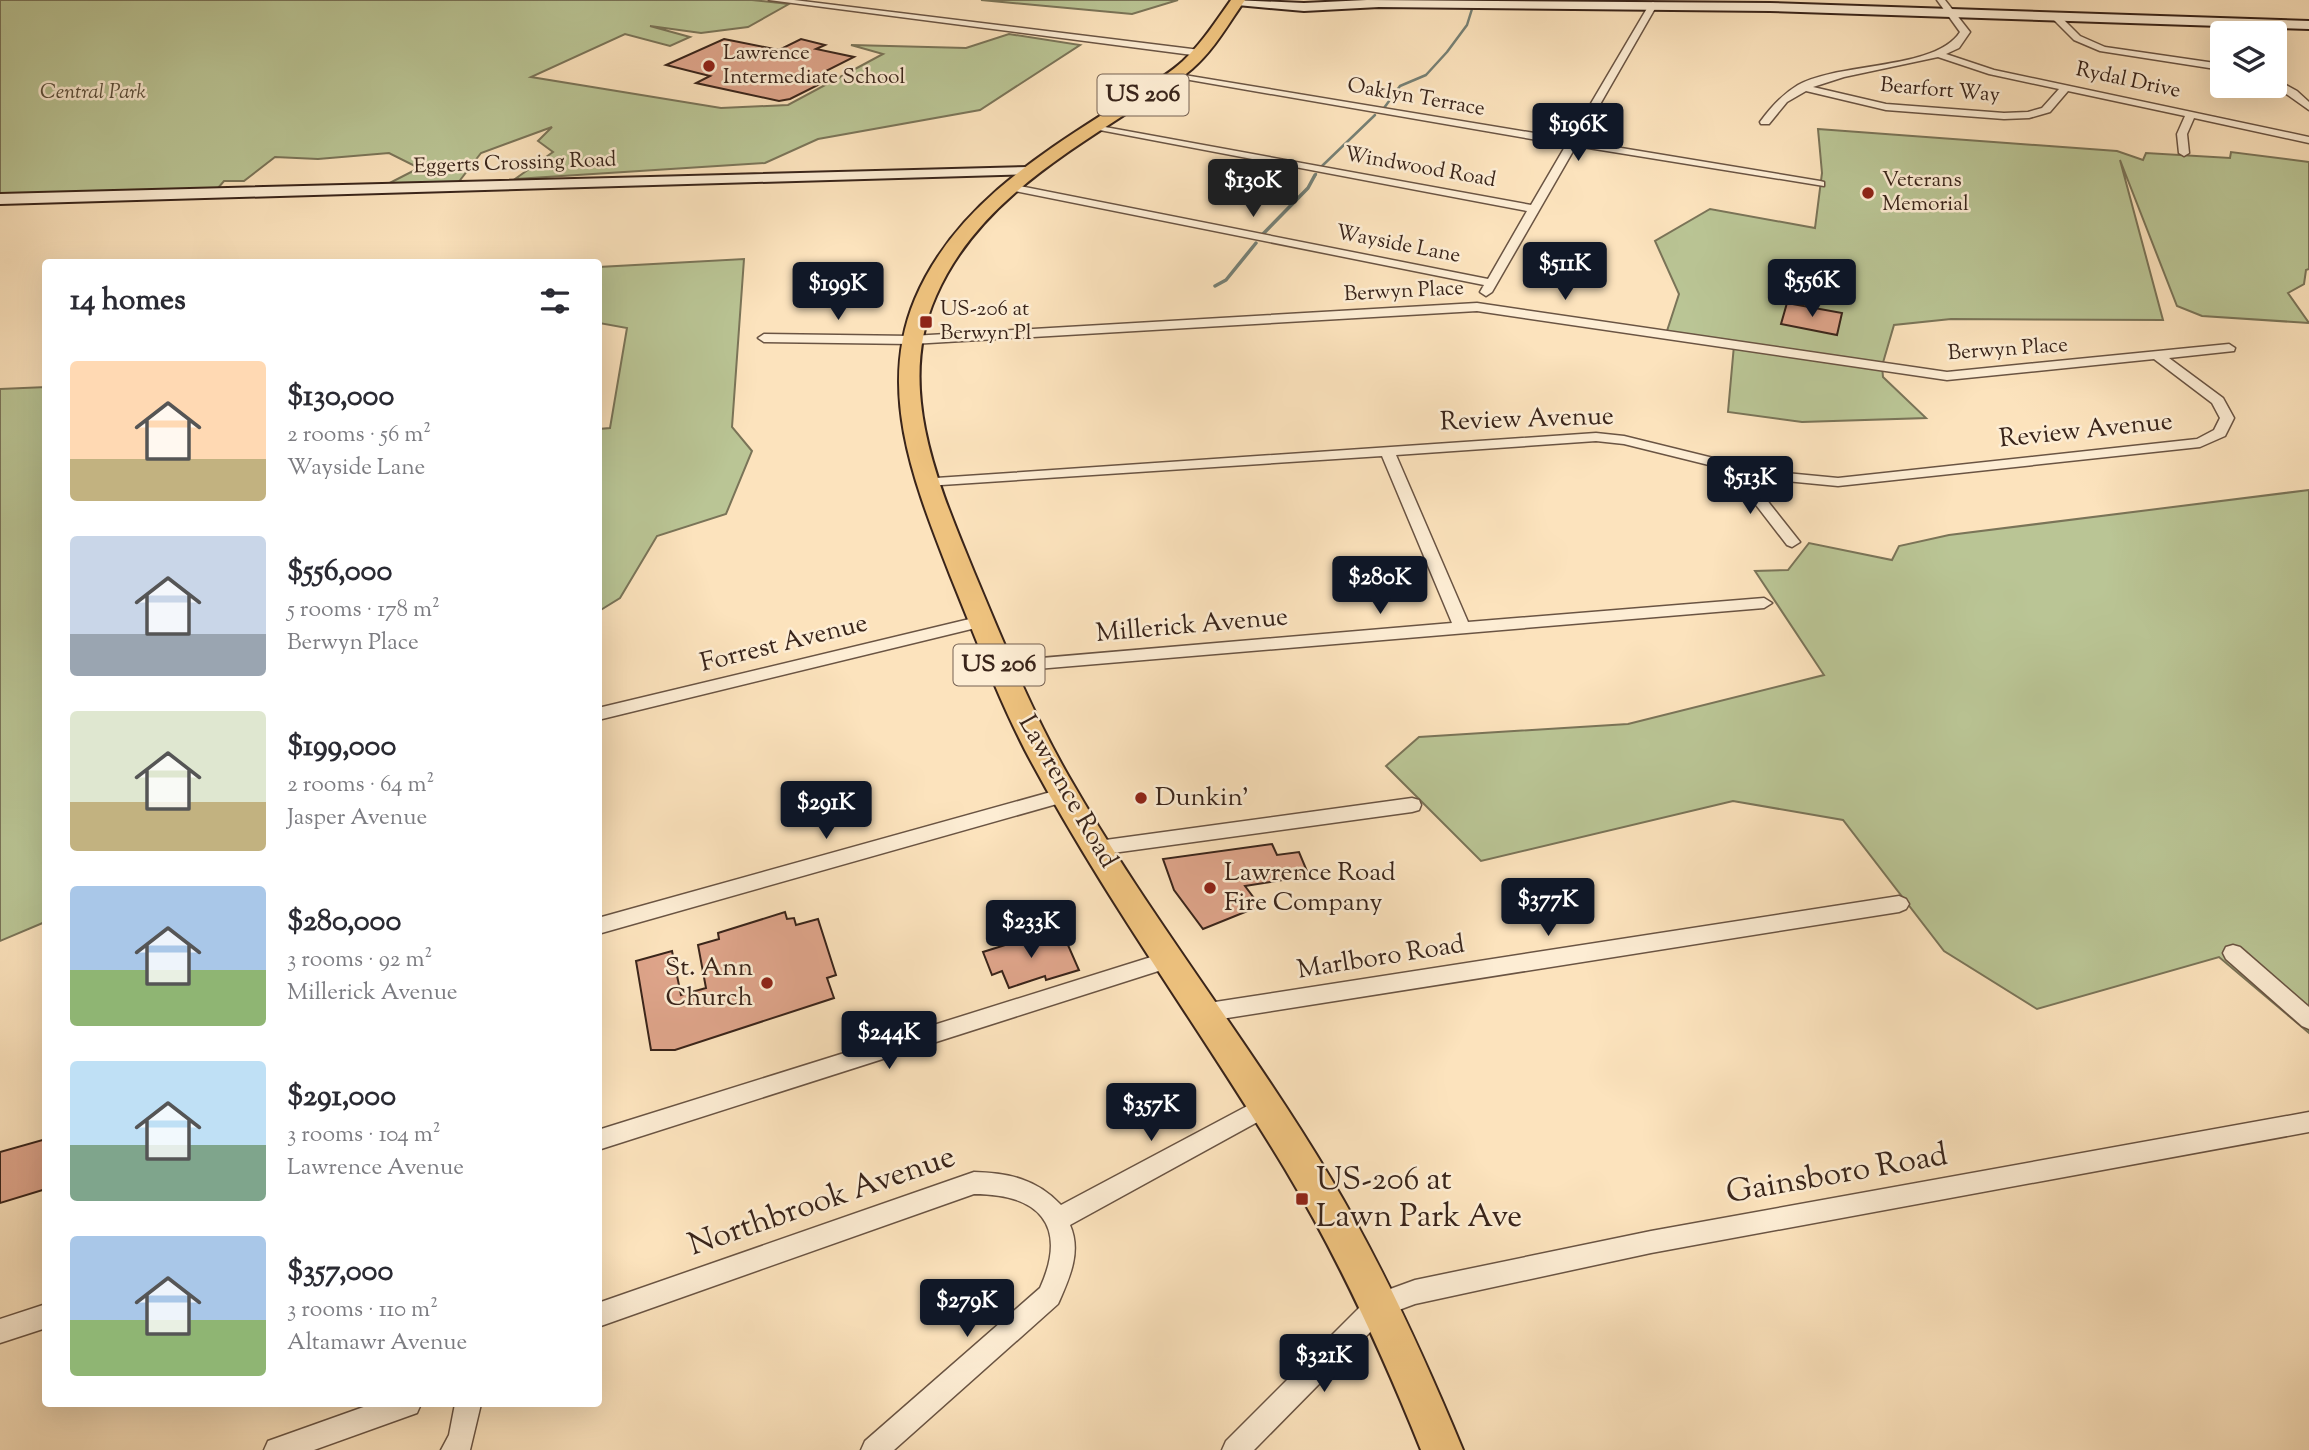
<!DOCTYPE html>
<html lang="en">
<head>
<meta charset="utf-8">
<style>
	:root { --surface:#fff; --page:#f7f7f7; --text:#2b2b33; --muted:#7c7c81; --accent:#111827 }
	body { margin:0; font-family:"Sorts Mill Goudy",serif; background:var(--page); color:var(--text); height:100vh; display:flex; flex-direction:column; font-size:26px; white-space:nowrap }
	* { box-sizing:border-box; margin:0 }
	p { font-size:23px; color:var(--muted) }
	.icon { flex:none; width:38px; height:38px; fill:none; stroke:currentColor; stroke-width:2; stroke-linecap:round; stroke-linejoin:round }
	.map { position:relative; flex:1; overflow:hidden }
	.sheet { position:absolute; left:42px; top:259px; width:560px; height:1148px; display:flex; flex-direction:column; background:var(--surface); border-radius:7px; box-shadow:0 7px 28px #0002 }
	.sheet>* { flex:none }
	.controls { position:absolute; left:2210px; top:21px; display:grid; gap:14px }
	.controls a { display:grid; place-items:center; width:77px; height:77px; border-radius:7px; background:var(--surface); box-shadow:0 7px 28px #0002; font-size:35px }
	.price { position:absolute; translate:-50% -60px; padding:0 16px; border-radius:7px; background:var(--accent); color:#fff; font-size:23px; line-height:46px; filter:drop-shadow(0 2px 4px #0008) }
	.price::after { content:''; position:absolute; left:50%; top:42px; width:21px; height:16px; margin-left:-10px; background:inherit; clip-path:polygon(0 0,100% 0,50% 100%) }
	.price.active { background:#222; color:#fff }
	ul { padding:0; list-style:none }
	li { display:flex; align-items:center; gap:21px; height:175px; padding:0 28px }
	li span { display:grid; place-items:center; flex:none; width:196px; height:140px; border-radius:7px; color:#555 }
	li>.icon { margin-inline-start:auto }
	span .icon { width:84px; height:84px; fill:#fffc; stroke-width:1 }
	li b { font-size:30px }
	h2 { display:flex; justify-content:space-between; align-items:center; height:84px; padding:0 28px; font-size:30px }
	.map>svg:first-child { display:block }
</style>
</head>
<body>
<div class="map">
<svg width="2309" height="1450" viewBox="0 0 2309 1450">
	<rect width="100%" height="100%" fill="#fce3bd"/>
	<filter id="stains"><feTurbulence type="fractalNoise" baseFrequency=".00286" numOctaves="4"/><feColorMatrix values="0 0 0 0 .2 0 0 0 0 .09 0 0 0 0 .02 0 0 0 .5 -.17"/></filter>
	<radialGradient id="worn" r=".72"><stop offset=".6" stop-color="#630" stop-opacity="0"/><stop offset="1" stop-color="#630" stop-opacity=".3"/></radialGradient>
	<!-- green -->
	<g fill="#bac595" stroke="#7a7458" stroke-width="2">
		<polygon points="0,0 752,0 789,4 748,27 701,33 650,26 690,37 670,46 625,34 531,77 721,108 788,105 883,54 851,45 966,48 1009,34 1080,45 980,110 818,139 765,163 515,179 553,152 538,141 552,127 481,153 454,188 376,190 419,168 389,153 318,159 275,157 244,181 224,181 212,195 0,201"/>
		<polygon points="981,0 1178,0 1132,14"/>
		<polygon points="1818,129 2117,151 2143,160 2146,153 2230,158 2231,152 2309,162 2309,269 2306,270 2304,284 2288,293 2309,323 2202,316 2177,306 2120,160 2163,320 1951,319 1894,325 1882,366 1883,377 1926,418 1802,422 1728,412 1734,345 1666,334 1679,294 1655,241 1710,209 1815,228 1822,173"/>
		<polygon points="744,259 732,427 752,451 726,514 657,536 620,598 599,611 599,429 610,428 627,328 599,323 599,267"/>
		<polygon points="46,387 45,922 0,941 0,389"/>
		<polygon points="2309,490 2309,1033 2219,957 2037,1009 1944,951 1843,820 1733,801 1481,861 1386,766 1419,737 1628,724 1824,675 1755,571 1788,570 1809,543 1892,560 1899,546 1949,535"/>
	</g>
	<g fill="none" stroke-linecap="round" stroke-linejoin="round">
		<!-- stream-far1 -->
		<g stroke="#768075" stroke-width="2.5">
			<polyline points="1384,108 1400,86 1426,75 1447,52 1467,25 1472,9"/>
			<polyline points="1322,166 1375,115"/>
			<polyline points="1314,177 1316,174"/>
		</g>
		<!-- stream -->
		<g stroke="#768075" stroke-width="3.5">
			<polyline points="1263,234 1308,188 1315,175"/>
			<polyline points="1215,286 1226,280 1256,243"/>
		</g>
	</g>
	<!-- building -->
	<g fill="#dfa58b" stroke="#39241a" stroke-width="2">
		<polygon points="724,39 779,50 801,39 825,45 816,49 854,57 810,79 822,83 790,99 779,101 696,83 710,76 666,65"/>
		<polygon points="1787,303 1842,313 1837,335 1781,324"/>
		<polygon points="1272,844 1277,855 1299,852 1309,876 1245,886 1260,906 1203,929 1174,890 1163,859"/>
		<polygon points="785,912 787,919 794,918 796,925 818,919 836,975 827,978 834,998 675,1050 651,1050 636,961 672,951 681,995 706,988 698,945 719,939 718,933"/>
		<polygon points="1034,936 1037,944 1064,936 1079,970 1046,980 1045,976 1009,988 1002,971 992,975 983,952"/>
		<polygon points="46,1139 46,1189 0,1203 0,1152"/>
	</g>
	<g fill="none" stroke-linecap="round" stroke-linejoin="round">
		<!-- street casing -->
		<g stroke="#6a5443" stroke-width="3">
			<g id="street">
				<polygon points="769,0 794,0 1200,50 1205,53 1200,56"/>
				<path d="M 1937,0 L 1945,0 L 1970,32 L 1959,48 L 1946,54 L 1994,70 L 2309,137 L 2309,143 L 2194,118 L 2187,134 L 2189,153 L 2184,156 L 2179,153 L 2177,134 L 2185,116 L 2068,91 L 2050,112 L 2029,118 L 2004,119 L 1886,110 L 1806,91 L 1787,102 L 1769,124 L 1761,124 L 1760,122 C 1771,107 1783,94 1798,85 C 1840,62 1936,70 1960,32 ZM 1938,57 L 1989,74 L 2059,89 L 2042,108 L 2028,112 L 2004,113 L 1886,104 L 1813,87 L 1844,77 Z"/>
				<polygon points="1653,2 1657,5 1579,141 1820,181 1824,182 1824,186 1576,146 1492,292 1486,296 1480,292 1484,285 1010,190 1005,187 1010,184 1488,279 1527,211 1089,128 1094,125 1531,205 1566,145 1167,76 1172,73 1570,139 1649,5"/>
				<polygon points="2052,14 2058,14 2080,36 2105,47 2222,64 2222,70 2100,51 2074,40 2052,18"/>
				<polygon points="2275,79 2297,91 2309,102 2309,110 2275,86"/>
				<polygon points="1477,303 1947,372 2229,344 2235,348 2234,351 2169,358 2223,398 2234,418 2225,436 2200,447 1838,486 1766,479 1747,475 1800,542 1792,547 1787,545 1729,470 1624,444 1596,441 1396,455 1468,622 1764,598 1772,603 1764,608 1000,672 992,666 994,662 1452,623 1382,456 926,486 921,485 919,482 921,479 1596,433 1624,436 1766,471 1838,478 2197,439 2214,430 2220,418 2212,403 2154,359 1947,380 1477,311 912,344 764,342 758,338 764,334 912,336"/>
				<polygon points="982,616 988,617 990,621 988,625 598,720 598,708"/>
				<polygon points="1065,788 1071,790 1074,795 1071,800 598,934 598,918"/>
				<polygon points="1412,798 1419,800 1421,805 1419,810 1412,812 1098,855 1091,853 1088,848 1091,843 1098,841"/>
				<polygon points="1899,896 1906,899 1909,904 1906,909 1899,912 1202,1022 1195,1019 1191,1013 1195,1007 1202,1004"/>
				<polygon points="2233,945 2240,947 2309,1007 2309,1029 2302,1026 2226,959 2223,953 2226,947"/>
				<polygon points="1167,952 1174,954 1177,960 1174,966 598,1150 598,1130"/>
				<path d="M 1266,1096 L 1274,1099 L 1277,1106 L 1274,1113 L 1070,1225 C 1082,1252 1069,1279 1058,1304 L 894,1450 L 861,1450 L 865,1441 L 1040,1288 C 1069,1224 1038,1194 974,1194 L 598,1327 L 598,1303 L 974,1172 C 1009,1173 1037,1179 1061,1205 Z"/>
				<polygon points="2309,1112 2309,1132 1651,1253 1415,1304 1388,1314 1254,1450 1222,1450 1226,1441 1371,1296 1415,1280 1651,1231"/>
				<polygon points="46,1304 46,1328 0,1343 0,1319"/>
				<polygon points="372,1404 421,1404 417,1413 314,1450 264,1450 268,1441"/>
				<polygon points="455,1404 481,1404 470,1450 441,1450 449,1435"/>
			</g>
		</g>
		<!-- secondary casing -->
		<g stroke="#39241a" stroke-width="4">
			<g id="secondary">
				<polygon points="1232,0 1304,3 1367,0 1770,3 2309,21 2309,29 1770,11 1379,7 1304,11 1237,5"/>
				<polygon points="1030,167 1037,171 1035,174 0,204 0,194"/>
			</g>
		</g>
		<!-- primary casing -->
		<g stroke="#39241a" stroke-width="4">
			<path id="primary" d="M 1231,0 L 1245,0 C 1229,23 1214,50 1192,69 C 1173,85 1149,99 1127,113 C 1053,161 973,211 936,296 C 895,388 939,486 974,572 C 1003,641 1031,711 1069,777 C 1148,915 1248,1040 1330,1177 C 1382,1264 1424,1356 1463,1450 L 1421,1450 C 1382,1353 1339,1259 1285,1169 C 1200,1028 1102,896 1025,750 C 996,693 974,634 950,575 C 916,487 876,392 915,299 C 952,211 1034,158 1111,109 C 1134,94 1162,80 1183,61 C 1202,43 1216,21 1231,0 Z"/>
		</g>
		<!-- street -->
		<use href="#street" fill="#fdedd4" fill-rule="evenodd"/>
		<!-- secondary -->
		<use href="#secondary" fill="#fdedd4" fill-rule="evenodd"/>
		<!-- primary -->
		<use href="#primary" fill="#eec27e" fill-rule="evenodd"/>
	</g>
	<!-- markers -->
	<g fill="#8f2418" stroke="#fdedd4" stroke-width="2.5">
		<circle cx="709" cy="66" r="7"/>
		<circle cx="1868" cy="193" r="7"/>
		<rect x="919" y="315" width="14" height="14" rx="3.5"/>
		<circle cx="1141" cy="798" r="7"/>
		<circle cx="1210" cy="888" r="7"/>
		<circle cx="767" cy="983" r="7"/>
		<rect x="1295" y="1192" width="14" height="14" rx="3.5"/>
	</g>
	<g text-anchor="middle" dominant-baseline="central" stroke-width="5" stroke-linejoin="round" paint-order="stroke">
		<!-- far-poi labels -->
		<g font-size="21" fill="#39241a" stroke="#fdedd4" text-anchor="start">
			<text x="723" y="54">Lawrence<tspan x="723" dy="24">Intermediate School</tspan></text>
			<text x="1882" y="181">Veterans<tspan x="1882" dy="24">Memorial</tspan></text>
			<text x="940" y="310">US-206 at<tspan x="940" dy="24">Berwyn Pl</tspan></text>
		</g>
		<!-- far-street labels -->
		<g font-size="21" fill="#39241a" stroke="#fdedd4">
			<text transform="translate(2128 81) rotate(12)">Rydal Drive</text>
			<text transform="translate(1940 91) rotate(5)">Bearfort Way</text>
			<text transform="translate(1416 98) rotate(10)">Oaklyn Terrace</text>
			<text transform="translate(515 164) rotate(-2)">Eggerts Crossing Road</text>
			<text transform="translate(1420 168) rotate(10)">Windwood Road</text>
			<text transform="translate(1398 245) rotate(11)">Wayside Lane</text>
			<text transform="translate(1404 292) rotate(-3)">Berwyn Place</text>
			<text transform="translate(2008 350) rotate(-4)">Berwyn Place</text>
		</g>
		<!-- far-park labels -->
		<g font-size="21" font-style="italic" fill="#594c39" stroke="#fdedd4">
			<text x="93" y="93">Central Park</text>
		</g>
		<!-- shield labels -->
		<g fill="#fdedd4" stroke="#746052" stroke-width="2">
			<rect x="1097.5" y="74.5" width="91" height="41" rx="5"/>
			<rect x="953.5" y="644.5" width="91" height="41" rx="5"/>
		</g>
		<g font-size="24" font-weight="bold" fill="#39241a">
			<text x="1143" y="95">US 206</text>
			<text x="999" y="665">US 206</text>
		</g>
		<!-- street labels -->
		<g font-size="26" fill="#39241a" stroke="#fdedd4">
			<text transform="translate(1527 420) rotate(-2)">Review Avenue</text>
			<text transform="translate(2086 431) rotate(-6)">Review Avenue</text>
			<text transform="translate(1192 626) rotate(-5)">Millerick Avenue</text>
			<text transform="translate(784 644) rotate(-14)">Forrest Avenue</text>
			<text transform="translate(1067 792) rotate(60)">Lawrence Road</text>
			<text transform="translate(1381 958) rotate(-9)">Marlboro Road</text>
		</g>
		<!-- poi labels -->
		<g font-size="26" fill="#39241a" stroke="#fdedd4" text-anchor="start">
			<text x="1155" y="798">Dunkin'</text>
			<text x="1224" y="873">Lawrence Road<tspan x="1224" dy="30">Fire Company</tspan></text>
			<text x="753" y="968" text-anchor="end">St. Ann<tspan x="753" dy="30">Church</tspan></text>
		</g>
		<!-- near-street labels -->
		<g font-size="32" fill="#39241a" stroke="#fdedd4">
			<text transform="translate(1837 1175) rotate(-10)">Gainsboro Road</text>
			<text transform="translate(822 1202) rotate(-19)">Northbrook Avenue</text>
		</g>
		<!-- near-poi labels -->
		<g font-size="32" fill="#39241a" stroke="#fdedd4" text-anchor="start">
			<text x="1316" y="1181">US-206 at<tspan x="1316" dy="37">Lawn Park Ave</tspan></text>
		</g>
	</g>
	<rect width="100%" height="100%" filter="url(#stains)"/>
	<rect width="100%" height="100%" fill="url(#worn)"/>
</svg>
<div class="controls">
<a><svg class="icon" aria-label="layers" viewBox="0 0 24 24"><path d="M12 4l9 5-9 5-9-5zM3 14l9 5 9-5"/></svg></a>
</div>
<b class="price" style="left:1578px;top:163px">$196K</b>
<b class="price active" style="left:1253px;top:219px">$130K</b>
<b class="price" style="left:1565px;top:302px">$511K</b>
<b class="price" style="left:1812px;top:319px">$556K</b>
<b class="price" style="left:838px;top:322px">$199K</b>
<b class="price" style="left:1750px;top:516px">$513K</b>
<b class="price" style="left:1380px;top:616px">$280K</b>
<b class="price" style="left:826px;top:841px">$291K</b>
<b class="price" style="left:1548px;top:938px">$377K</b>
<b class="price" style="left:1031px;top:960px">$233K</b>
<b class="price" style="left:889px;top:1071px">$244K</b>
<b class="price" style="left:1151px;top:1143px">$357K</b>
<b class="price" style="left:967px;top:1339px">$279K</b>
<b class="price" style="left:1324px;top:1394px">$321K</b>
<section class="sheet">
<h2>14 homes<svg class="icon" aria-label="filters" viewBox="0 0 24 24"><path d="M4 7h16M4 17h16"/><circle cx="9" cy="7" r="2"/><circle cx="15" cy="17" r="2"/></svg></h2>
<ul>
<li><span style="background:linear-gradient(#ffd9b3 70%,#c2b280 0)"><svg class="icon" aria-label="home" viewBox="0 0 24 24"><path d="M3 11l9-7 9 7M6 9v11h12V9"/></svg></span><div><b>$130,000</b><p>2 rooms · 56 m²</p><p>Wayside Lane</p></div></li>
<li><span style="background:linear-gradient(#c9d6e8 70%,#9aa5b1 0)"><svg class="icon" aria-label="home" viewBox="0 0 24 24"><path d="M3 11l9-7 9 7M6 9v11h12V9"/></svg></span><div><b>$556,000</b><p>5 rooms · 178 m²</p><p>Berwyn Place</p></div></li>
<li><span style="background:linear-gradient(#dfe7d0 65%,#c2b280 0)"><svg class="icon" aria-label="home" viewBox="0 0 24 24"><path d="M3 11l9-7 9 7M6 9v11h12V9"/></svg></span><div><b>$199,000</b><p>2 rooms · 64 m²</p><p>Jasper Avenue</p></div></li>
<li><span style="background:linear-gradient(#a9c7e8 60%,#8fb573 0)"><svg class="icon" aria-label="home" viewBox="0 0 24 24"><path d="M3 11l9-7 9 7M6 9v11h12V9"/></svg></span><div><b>$280,000</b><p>3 rooms · 92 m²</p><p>Millerick Avenue</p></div></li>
<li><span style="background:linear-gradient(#bfe0f5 60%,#7fa58c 0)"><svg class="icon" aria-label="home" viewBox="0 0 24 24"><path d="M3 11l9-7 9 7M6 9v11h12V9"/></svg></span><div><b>$291,000</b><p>3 rooms · 104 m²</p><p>Lawrence Avenue</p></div></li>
<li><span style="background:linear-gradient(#a9c7e8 60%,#8fb573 0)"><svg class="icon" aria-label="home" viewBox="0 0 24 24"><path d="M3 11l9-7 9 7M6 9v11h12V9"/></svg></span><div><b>$357,000</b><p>3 rooms · 110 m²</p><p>Altamawr Avenue</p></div></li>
</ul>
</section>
</div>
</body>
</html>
